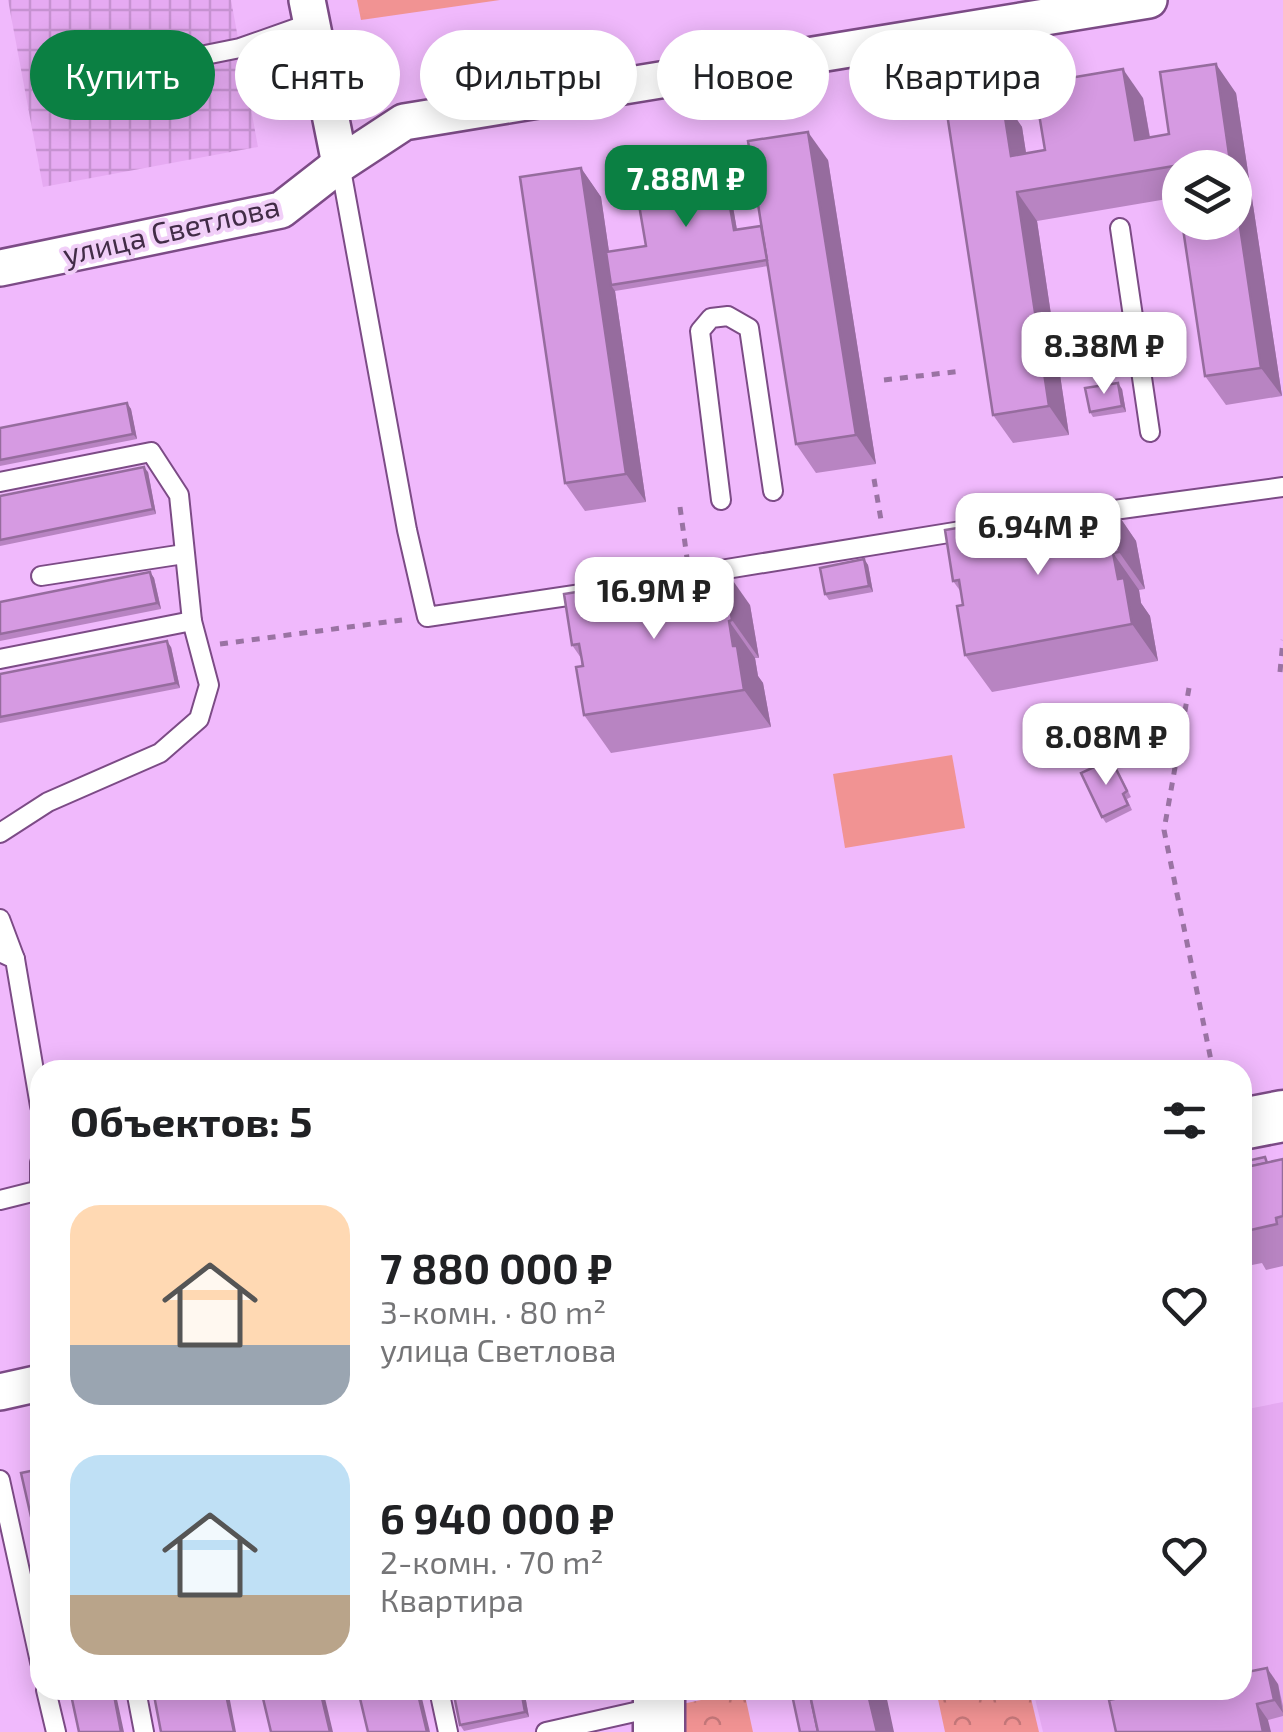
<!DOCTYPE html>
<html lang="ru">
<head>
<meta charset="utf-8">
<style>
	:root { --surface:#fff; --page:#f2f2f2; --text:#202124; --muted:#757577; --accent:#0b8043 }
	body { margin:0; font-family:"Exo 2",sans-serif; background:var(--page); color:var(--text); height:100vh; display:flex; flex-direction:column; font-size:38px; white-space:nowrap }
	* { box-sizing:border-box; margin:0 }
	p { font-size:32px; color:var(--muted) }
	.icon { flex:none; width:55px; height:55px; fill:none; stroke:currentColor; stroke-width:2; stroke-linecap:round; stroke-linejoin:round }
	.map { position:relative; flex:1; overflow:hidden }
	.details { position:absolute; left:30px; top:1060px; width:1222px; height:640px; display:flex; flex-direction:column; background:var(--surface); border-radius:30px; box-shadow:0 5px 25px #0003 }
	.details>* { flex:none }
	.top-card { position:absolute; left:30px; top:30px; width:1225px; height:90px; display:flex; gap:20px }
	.tools { position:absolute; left:1162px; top:150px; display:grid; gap:20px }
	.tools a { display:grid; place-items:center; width:90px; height:90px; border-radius:50%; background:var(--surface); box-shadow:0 5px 25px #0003; font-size:50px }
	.price { position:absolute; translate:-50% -85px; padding:0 22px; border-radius:20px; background:#fff; color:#222; font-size:32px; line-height:65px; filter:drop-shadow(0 2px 5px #0008) }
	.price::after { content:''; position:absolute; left:50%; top:60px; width:30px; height:22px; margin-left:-15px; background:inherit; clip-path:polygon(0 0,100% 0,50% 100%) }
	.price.active { background:var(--accent); color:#fff }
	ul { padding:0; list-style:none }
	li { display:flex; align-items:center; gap:30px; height:250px; padding:0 40px }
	li span { display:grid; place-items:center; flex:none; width:280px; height:200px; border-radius:30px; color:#555 }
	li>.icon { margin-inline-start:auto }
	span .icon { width:120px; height:120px; fill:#fffc; stroke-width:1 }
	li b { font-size:42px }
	h2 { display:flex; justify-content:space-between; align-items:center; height:120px; padding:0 40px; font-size:42px }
	.chip { padding:0 35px; border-radius:45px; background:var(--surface); box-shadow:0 5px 25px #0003; font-size:35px; line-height:90px }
	.chip.active { background:var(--accent); color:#fff }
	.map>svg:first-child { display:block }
</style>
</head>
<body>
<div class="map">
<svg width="1283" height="1732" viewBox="0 0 1283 1732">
	<defs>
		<pattern id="industrial-grid" width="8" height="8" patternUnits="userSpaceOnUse" patternTransform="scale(2.5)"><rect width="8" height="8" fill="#e6aaf2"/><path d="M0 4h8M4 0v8" fill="none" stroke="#c692d1"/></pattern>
		<pattern id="park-crowns" width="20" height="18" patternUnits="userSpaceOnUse" patternTransform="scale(2.5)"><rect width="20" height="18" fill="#f19393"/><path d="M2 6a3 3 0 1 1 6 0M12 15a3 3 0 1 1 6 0" fill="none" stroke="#c5787a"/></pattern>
	</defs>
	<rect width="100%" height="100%" fill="#f0b9fc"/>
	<!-- built -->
	<polygon fill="#e6aaf2" points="1283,1402 1283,1732 1043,1732 1033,1690 1242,1690 1243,1410"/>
	<!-- industrial -->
	<polygon fill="url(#industrial-grid)" points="8,0 231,0 258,147 43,187"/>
	<!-- grass -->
	<g fill="#f19393">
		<polygon points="357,0 500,0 361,20"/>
		<polygon points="952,755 965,828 845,848 833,774"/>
	</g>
	<!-- park -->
	<g fill="url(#park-crowns)">
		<polygon points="936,1690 1029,1690 1039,1732 945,1732"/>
		<polygon points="744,1691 753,1732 681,1732 682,1704"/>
	</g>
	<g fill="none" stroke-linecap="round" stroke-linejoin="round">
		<!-- lane casing -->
		<g stroke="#7c4b86" stroke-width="22">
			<g id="lane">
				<polyline points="66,83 240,48 311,23"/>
				<polyline points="340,164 407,530 427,617 588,593"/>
				<polyline points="1120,228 1150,432"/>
				<polyline points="0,482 151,452 179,495 192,621 209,685 199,719 160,753 48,802 0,833"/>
				<polyline points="721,500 700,331 711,318 728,316 749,328 773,491"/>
				<polyline points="1092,513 1283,487"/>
				<polyline points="702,573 967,530"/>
				<polyline points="41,576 184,554"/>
				<polyline points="0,659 192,621"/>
				<polyline points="0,919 15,959"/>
				<polyline points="0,952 15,959 40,1106"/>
				<polyline points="40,1163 40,1195"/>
				<polyline points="0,1200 40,1190"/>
				<polyline points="0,1480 40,1662"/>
				<polyline points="46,1690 56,1732"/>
				<polyline points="136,1690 144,1732"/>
				<polyline points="439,1690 448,1732"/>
				<polyline points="546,1732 657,1707"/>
			</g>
		</g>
		<!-- street casing -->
		<g stroke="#7c4b86" stroke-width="40">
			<g id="street">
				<polyline points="307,0 340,164"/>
				<polyline points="0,268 281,210 340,164 404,122 1149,0"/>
				<polyline points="0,1392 40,1383"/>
			</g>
		</g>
		<!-- secondary casing -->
		<g stroke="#7c4b86" stroke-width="55">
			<g id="secondary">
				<polyline points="1242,1124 1283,1116"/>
				<polyline points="659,1732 659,1690"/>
			</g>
		</g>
		<!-- path -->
		<g stroke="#9a73a3" stroke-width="5" stroke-dasharray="8 8" stroke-linecap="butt">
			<polyline points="884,380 962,371"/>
			<polyline points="874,479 881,520"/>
			<polyline points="680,507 687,558"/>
			<polyline points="220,644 402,620"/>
			<polyline points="1280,672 1283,640"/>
			<polyline points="1189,688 1164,830 1213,1070"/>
		</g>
		<!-- lane -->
		<use href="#lane" stroke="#fff" stroke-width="18"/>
		<!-- street -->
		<use href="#street" stroke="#fff" stroke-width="35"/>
		<!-- secondary -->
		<use href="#secondary" stroke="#fff" stroke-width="50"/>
	</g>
	<!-- wall -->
	<g fill="#b884c2">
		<polygon points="1236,93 1282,396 1226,405 1205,376 1179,197 1037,221 1069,435 1013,443 993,415 1002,98 1022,127 1026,153 1045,150 1143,98 1150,137 1169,134"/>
		<polygon points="828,160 876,464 816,473 796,444 768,266 615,291 646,502 585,511 565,483 581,168 601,197 609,252 646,246 723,166 727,172 737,230 761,226"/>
		<polygon points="1122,389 1126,412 1093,417 1090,412"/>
		<polygon points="127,403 131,409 137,439 0,466 0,428"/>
		<polygon points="148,472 156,514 0,546 0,496"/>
		<polygon points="1110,503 1136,541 1145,589 1139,590 1141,603 1150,616 1158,661 992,692 965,655 963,605 961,592 953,581"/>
		<polygon points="864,559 868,565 873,592 829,600 825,594"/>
		<polygon points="150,572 154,578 161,609 0,641 0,602"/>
		<polygon points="750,605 759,658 755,658 758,676 763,683 771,727 611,753 584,715 581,658 572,645"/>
		<polygon points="171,647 180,688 0,723 0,674"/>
		<polygon points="1107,761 1113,771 1116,769 1120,775 1131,797 1127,799 1132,810 1106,823 1102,817"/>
		<polygon points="1283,1159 1283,1266 1266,1270 1262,1263 1242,1267 1242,1162 1269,1162"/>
		<polygon points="1278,1684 1283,1706 1283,1716 1268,1720 1109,1700"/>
		<polygon points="524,1690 529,1717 464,1731 460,1725"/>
	</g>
	<!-- shaded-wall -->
	<g fill="#966c9e">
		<polygon points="1216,64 1236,93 1282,396 1261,368 1235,193 1235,168 1231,168"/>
		<polygon points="1123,69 1143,98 1155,168 1135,140"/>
		<polygon points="1002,98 1022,127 1031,185 1011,156"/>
		<polygon points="808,132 828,160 876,464 856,435"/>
		<polygon points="723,166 727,172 738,236 734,230"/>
		<polygon points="581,168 601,197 614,285 611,285 615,291 646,502 626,474"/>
		<polygon points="1017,192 1037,221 1069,435 1049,406"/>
		<polygon points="1118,383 1122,389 1126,412 1122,406"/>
		<polygon points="127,403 131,409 137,439 133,434"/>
		<polygon points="144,467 148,472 156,514 153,509"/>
		<polygon points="1110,503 1136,541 1145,589 1119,552"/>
		<polygon points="1113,553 1139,590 1141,603 1150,616 1158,661 1132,624 1118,579"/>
		<polygon points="864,559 868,565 873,592 869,586"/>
		<polygon points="724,568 750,605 759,658 732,620"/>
		<polygon points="150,572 154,578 161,609 157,603"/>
		<polygon points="729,621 755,658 758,676 763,683 771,727 744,690 733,646"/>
		<polygon points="167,641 171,647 180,688 176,683"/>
		<polygon points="1267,1668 1278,1684 1283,1713 1274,1700"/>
		<polygon points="113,1690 115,1690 124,1732 121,1732"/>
		<polygon points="225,1690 228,1690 236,1732 234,1732"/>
		<polygon points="320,1690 323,1690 333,1732 330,1732"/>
		<polygon points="417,1690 420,1690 430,1732 427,1732"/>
		<polygon points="521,1690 524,1690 529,1717 525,1712"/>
		<polygon points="867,1690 885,1690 894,1732 877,1732"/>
		<polygon points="1257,1704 1268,1720 1271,1732 1263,1732"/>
	</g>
	<!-- building -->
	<g fill="#d69ae2" stroke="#966c9e" stroke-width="2.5">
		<polygon points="1216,64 1231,168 1180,168 1180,206 1174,166 1017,192 1049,406 993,415 946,107 1002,98 1011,156 1045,150 1034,84 1123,69 1135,140 1169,134 1160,72"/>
		<polygon points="808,132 856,435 796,444 748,141"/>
		<polygon points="723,166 734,230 761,226 767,260 611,285 606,252 646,246 635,181"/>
		<polygon points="581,168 626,474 565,483 520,177"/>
		<polygon points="1235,193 1261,368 1205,376 1182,222 1235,222"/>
		<polygon points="1118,383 1122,406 1090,412 1085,388"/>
		<polygon points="127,403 133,434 0,460 0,428"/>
		<polygon points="144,467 153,509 0,540 0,496"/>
		<polygon points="1110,503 1119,552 1113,553 1118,579 1124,578 1132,624 965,655 957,606 963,605 959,580 953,581 945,530"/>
		<polygon points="864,559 869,586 825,594 820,568"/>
		<polygon points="724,568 732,620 729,621 733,646 737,646 744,690 584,715 576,667 583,666 579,644 572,645 564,594"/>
		<polygon points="150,572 157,603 0,634 0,602"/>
		<polygon points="167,641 176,683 0,717 0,674"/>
		<polygon points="1107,761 1112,771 1116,769 1127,791 1123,794 1128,805 1102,817 1081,773"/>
		<polygon points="1265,1157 1267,1163 1242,1168 1242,1162"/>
		<polygon points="1283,1159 1283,1216 1276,1218 1277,1224 1242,1232 1242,1168"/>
		<polygon points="40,1469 40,1556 21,1473"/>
		<polygon points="1267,1668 1274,1700 1257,1704 1263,1732 1116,1732 1109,1700 1159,1690 1242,1690 1242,1673"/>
		<polygon points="70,1690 113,1690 121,1732 79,1732"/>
		<polygon points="153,1690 225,1690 234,1732 161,1732"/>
		<polygon points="261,1690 320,1690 330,1732 271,1732"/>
		<polygon points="358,1690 417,1690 427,1732 368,1732"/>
		<polygon points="453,1690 521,1690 525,1712 460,1725"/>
		<polygon points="791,1690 809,1690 818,1732 800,1732"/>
		<polygon points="809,1690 867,1690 877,1732 818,1732"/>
	</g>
	<g text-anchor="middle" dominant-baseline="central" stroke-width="8" stroke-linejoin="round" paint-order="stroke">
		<!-- street labels -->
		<g font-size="30" fill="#422c47" stroke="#f1cff8">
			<text transform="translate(171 229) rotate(-13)">улица Светлова</text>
		</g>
	</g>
</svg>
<div class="tools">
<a><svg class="icon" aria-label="layers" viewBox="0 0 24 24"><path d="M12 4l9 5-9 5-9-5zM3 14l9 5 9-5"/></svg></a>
</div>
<b class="price active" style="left:686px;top:230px">7.88M ₽</b>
<b class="price" style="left:1104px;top:397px">8.38M ₽</b>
<b class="price" style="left:1038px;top:578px">6.94M ₽</b>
<b class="price" style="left:654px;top:642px">16.9M ₽</b>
<b class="price" style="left:1106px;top:788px">8.08M ₽</b>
<div class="top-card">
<a class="chip active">Купить</a>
<a class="chip">Снять</a>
<a class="chip">Фильтры</a>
<a class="chip">Новое</a>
<a class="chip">Квартира</a>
</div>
<section class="details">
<h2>Объектов: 5<svg class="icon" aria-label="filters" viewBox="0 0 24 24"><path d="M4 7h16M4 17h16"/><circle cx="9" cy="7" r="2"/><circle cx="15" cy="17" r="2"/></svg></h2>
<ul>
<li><span style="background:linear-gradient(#ffd9b3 70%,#9aa5b1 0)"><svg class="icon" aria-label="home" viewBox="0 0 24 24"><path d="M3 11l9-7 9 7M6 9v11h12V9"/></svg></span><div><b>7 880 000 ₽</b><p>3-комн. · 80 m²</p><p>улица Светлова</p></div><svg class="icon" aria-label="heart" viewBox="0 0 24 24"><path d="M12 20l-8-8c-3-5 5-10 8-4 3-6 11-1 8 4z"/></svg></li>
<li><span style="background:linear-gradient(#bfe0f5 70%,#b9a48a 0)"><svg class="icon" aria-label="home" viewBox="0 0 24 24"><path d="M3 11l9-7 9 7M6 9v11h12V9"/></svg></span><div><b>6 940 000 ₽</b><p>2-комн. · 70 m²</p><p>Квартира</p></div><svg class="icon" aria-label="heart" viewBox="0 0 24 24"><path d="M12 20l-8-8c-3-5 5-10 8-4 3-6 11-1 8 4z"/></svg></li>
</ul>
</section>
</div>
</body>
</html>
